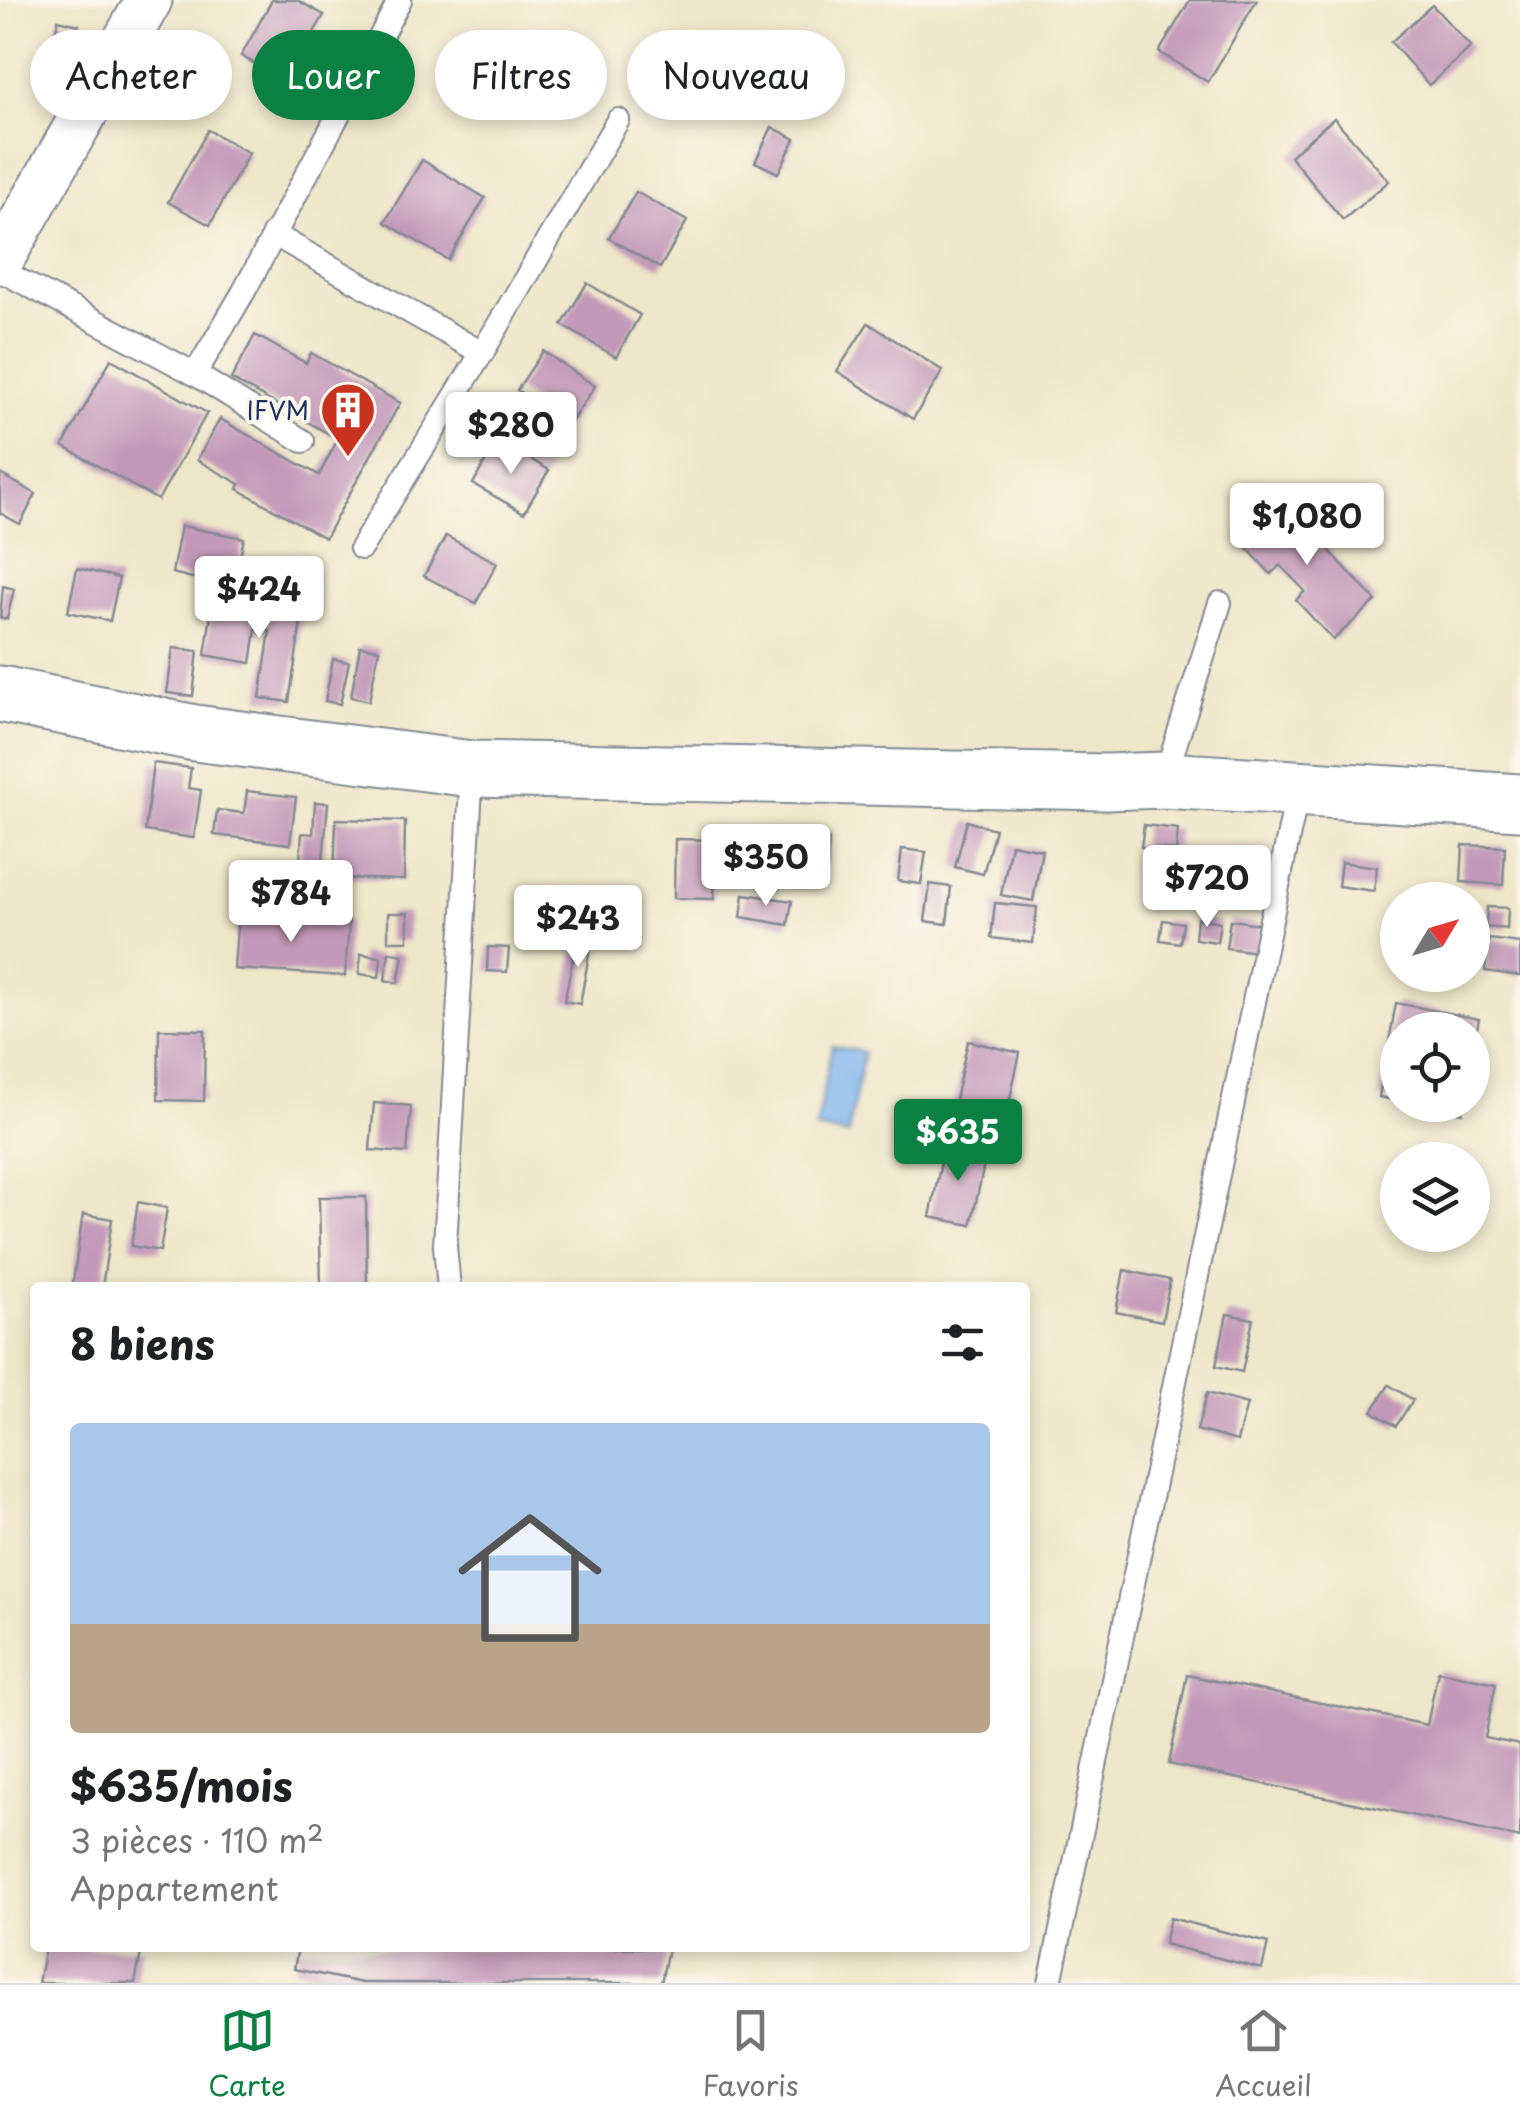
<!DOCTYPE html>
<html lang="fr">
<head>
<meta charset="utf-8">
<style>
	:root { --surface:#fff; --page:#f6f6f6; --text:#202124; --muted:#757577; --line:#e0e0e0; --accent:#0b8043 }
	body { margin:0; font-family:"Playpen Sans",sans-serif; background:var(--page); color:var(--text); height:100vh; display:flex; flex-direction:column; font-size:38px; white-space:nowrap }
	* { box-sizing:border-box; margin:0 }
	p { font-size:32px; color:var(--muted) }
	.icon { flex:none; width:55px; height:55px; fill:none; stroke:currentColor; stroke-width:2; stroke-linecap:round; stroke-linejoin:round }
	.map { position:relative; flex:1; overflow:hidden }
	.sheet { position:absolute; left:30px; top:1282px; width:1000px; height:670px; display:flex; flex-direction:column; background:var(--surface); border-radius:10px; box-shadow:0 5px 15px #0003 }
	.sheet>* { flex:none }
	.guide { position:absolute; left:30px; top:30px; width:1000px; height:90px; display:flex; gap:20px }
	.needle { width:65px; rotate:52deg }
	.controls { position:absolute; left:1380px; top:882px; display:grid; gap:20px }
	.controls a { display:grid; place-items:center; width:110px; height:110px; border-radius:50%; background:var(--surface); box-shadow:0 5px 15px #0003; font-size:50px }
	.price { position:absolute; translate:-50% -85px; padding:0 22px; border-radius:10px; background:#fff; color:#222; font-size:32px; line-height:65px; filter:drop-shadow(0 2px 5px #0008) }
	.price::after { content:''; position:absolute; left:50%; top:60px; width:30px; height:22px; margin-left:-15px; background:inherit; clip-path:polygon(0 0,100% 0,50% 100%) }
	.price.current { background:var(--accent); color:#fff }
	ul { padding:0; list-style:none }
	li { display:grid; align-content:center; gap:20px; height:530px; padding:0 40px }
	li+li { border-top:2px solid var(--line) }
	li span { display:grid; place-items:center; height:310px; border-radius:10px; color:#555 }
	li>.icon { margin-inline-start:auto }
	span .icon { width:180px; height:180px; fill:#fffc; stroke-width:1 }
	li b { font-size:42px }
	h2 { display:flex; justify-content:space-between; align-items:center; height:120px; padding:0 40px; font-size:42px }
	.pill { padding:0 35px; border-radius:45px; background:var(--surface); box-shadow:0 5px 15px #0003; font-size:35px; line-height:90px }
	.pill.current { background:var(--accent); color:#fff }
	.menu { display:flex; justify-content:space-around; align-items:center; height:140px; border-top:2px solid var(--line); background:var(--surface); font-size:28px; color:var(--muted) }
	.menu a { display:grid; justify-items:center; gap:5px }
	.menu .current { color:var(--accent) }
	.map>svg:first-child { display:block }
</style>
</head>
<body>
<div class="map">
<svg width="1520" height="1983" viewBox="0 0 1520 1983">
	<rect width="100%" height="100%" fill="#fbf7ec"/>
	<filter id="ink" filterUnits="userSpaceOnUse"><feTurbulence type="fractalNoise" baseFrequency=".01" numOctaves="2"/><feDisplacementMap in="SourceGraphic" scale="20" xChannelSelector="R" yChannelSelector="G"/><feConvolveMatrix kernelMatrix="1 2 1 2 8 2 1 2 1" color-interpolation-filters="sRGB"/></filter>
	<filter id="wash" filterUnits="userSpaceOnUse"><feTurbulence type="fractalNoise" baseFrequency=".0048" numOctaves="4" result="noise"/><feDisplacementMap in="SourceGraphic" scale="40" xChannelSelector="R" yChannelSelector="G"/><feGaussianBlur stdDeviation="2.25" result="paint"/><feColorMatrix in="noise" values="0 0 0 0 0 0 0 0 0 0 0 0 0 0 0 0 0 1.4 0 .05"/><feComposite in="paint" operator="in"/></filter>
	<g filter="url(#wash)">
		<rect width="100%" height="100%" fill="#eee6c8"/>
		<!-- water -->
		<polygon fill="#7db3ec" stroke="#4c71a5" stroke-width="2.5" points="832,1046 864,1052 848,1135 816,1129"/>
		<g id="blocks">
			<!-- building -->
			<g fill="#c399b9">
				<polygon points="272,0 297,0 324,15 286,81 241,56"/>
				<polygon points="1190,0 1257,0 1208,82 1159,52"/>
				<polygon points="1432,5 1471,47 1429,85 1391,42"/>
				<polygon points="58,20 79,25 74,47 53,42"/>
				<polygon points="1334,118 1389,181 1343,220 1290,156"/>
				<polygon points="772,127 795,139 778,173 755,162"/>
				<polygon points="208,130 249,153 210,225 168,202"/>
				<polygon points="422,160 485,198 448,260 385,222"/>
				<polygon points="636,192 687,221 660,268 609,238"/>
				<polygon points="587,283 640,315 616,357 562,325"/>
				<polygon points="868,323 943,371 913,419 837,371"/>
				<polygon points="255,335 306,363 311,353 400,403 325,538 238,489 240,484 197,460 220,419 319,475 338,439 231,379"/>
				<polygon points="543,351 595,386 569,425 517,390"/>
				<polygon points="111,359 207,413 158,500 63,446"/>
				<polygon points="497,440 549,470 524,513 473,484"/>
				<polygon points="0,474 36,494 20,524 0,513"/>
				<polygon points="1280,497 1376,601 1333,640 1296,600 1305,591 1280,565 1271,574 1236,536"/>
				<polygon points="181,526 244,538 234,588 172,573"/>
				<polygon points="446,536 497,563 476,603 424,576"/>
				<polygon points="77,568 119,578 110,621 68,612"/>
				<polygon points="3,586 14,589 7,619 0,618"/>
				<polygon points="229,597 303,609 289,702 260,698 270,631 256,629 251,663 205,655 211,615 226,617"/>
				<polygon points="360,646 379,649 369,701 351,697"/>
				<polygon points="173,648 198,651 193,696 167,693"/>
				<polygon points="333,659 349,662 340,704 325,701"/>
				<polygon points="153,763 191,768 188,788 201,790 194,838 145,831"/>
				<polygon points="247,791 296,797 290,844 214,835 217,810 244,813"/>
				<polygon points="315,802 328,803 323,862 300,860 302,833 313,834"/>
				<polygon points="336,819 405,821 404,880 334,878"/>
				<polygon points="967,821 995,829 983,874 955,867"/>
				<polygon points="1144,825 1178,829 1176,851 1141,847"/>
				<polygon points="785,836 829,839 827,866 783,862"/>
				<polygon points="675,839 715,840 714,899 674,898"/>
				<polygon points="1011,844 1042,850 1033,901 1001,895"/>
				<polygon points="1463,845 1505,847 1503,885 1461,882"/>
				<polygon points="902,849 926,852 921,884 898,881"/>
				<polygon points="1243,855 1267,860 1263,879 1240,874"/>
				<polygon points="1341,862 1377,867 1374,891 1338,886"/>
				<polygon points="930,884 951,887 947,924 925,921"/>
				<polygon points="744,894 792,901 788,925 741,917"/>
				<polygon points="995,903 1037,907 1033,943 991,938"/>
				<polygon points="1487,907 1508,908 1507,929 1486,927"/>
				<polygon points="238,913 349,921 345,976 234,969"/>
				<rect x="388" y="913" width="20" height="28"/>
				<polygon points="1197,918 1220,922 1217,942 1195,939"/>
				<polygon points="1163,920 1183,923 1180,943 1160,940"/>
				<polygon points="1230,920 1261,924 1258,952 1226,948"/>
				<polygon points="578,935 592,938 580,1004 564,1001"/>
				<polygon points="1489,939 1520,943 1520,976 1485,971"/>
				<polygon points="488,947 509,948 507,972 487,971"/>
				<polygon points="389,952 403,955 398,983 385,980"/>
				<polygon points="361,954 381,957 379,977 359,974"/>
				<polygon points="1396,1003 1479,1019 1474,1043 1472,1030 1398,1030 1398,1101 1379,1097"/>
				<polygon points="159,1029 205,1030 204,1101 158,1100"/>
				<polygon points="968,1041 1020,1053 1004,1126 952,1114"/>
				<polygon points="374,1103 411,1106 407,1153 370,1150"/>
				<polygon points="1429,1105 1463,1105 1462,1113"/>
				<polygon points="945,1142 987,1151 971,1225 930,1217"/>
				<polygon points="319,1197 366,1197 367,1288 321,1288"/>
				<polygon points="138,1202 167,1208 160,1251 131,1246"/>
				<polygon points="83,1214 112,1219 102,1288 72,1288"/>
				<polygon points="1124,1270 1170,1280 1162,1321 1116,1312"/>
				<polygon points="1227,1314 1253,1319 1242,1372 1216,1366"/>
				<polygon points="1389,1385 1413,1400 1396,1426 1372,1411"/>
				<polygon points="1207,1393 1247,1404 1237,1441 1197,1430"/>
				<polygon points="1438,1671 1496,1683 1485,1738 1520,1745 1520,1838 1169,1764 1187,1675 1427,1725"/>
				<polygon points="1170,1918 1268,1943 1262,1969 1164,1944"/>
				<polygon points="45,1948 142,1948 135,1983 38,1983"/>
				<polygon points="298,1948 668,1948 661,1983 362,1983 294,1969"/>
			</g>
		</g>
	</g>
	<g filter="url(#ink)">
		<use href="#blocks" fill-opacity="0" stroke="#848a93" stroke-width="2.5"/>
		<g fill="none" stroke-linecap="round" stroke-linejoin="round">
			<!-- lane casing -->
			<g stroke="#848a93" stroke-width="26">
				<g id="lane">
					<polyline points="273,234 482,353"/>
					<polyline points="0,270 195,374 303,441"/>
					<polyline points="195,374 243,293 400,0"/>
					<polyline points="361,548 482,353 618,120"/>
					<polyline points="1164,780 1220,603"/>
					<polyline points="449,1288 445,1246 472,769"/>
					<polyline points="1050,1983 1298,790"/>
				</g>
			</g>
			<!-- street casing -->
			<g stroke="#848a93" stroke-width="49">
				<polyline id="street" points="0,261 149,0"/>
			</g>
			<!-- secondary casing -->
			<g stroke="#848a93" stroke-width="59">
				<polyline id="secondary" points="0,694 195,733 472,769 1105,782 1164,780 1520,802"/>
			</g>
			<!-- lane -->
			<use href="#lane" stroke="#fff" stroke-width="22"/>
			<!-- street -->
			<use href="#street" stroke="#fff" stroke-width="45"/>
			<!-- secondary -->
			<use href="#secondary" stroke="#fff" stroke-width="55"/>
		</g>
	</g>
	<!-- icons -->
	<defs>
		<g id="building-pin" transform="scale(2.875)"><path d="M0 17L-7.5 6A9.5 9.5 0 1 1 7.5 6Z" fill="#c8321e" stroke="#fbf7ec"/><path d="M-4-6H4V6H1V3H-1V6H-4ZM-2.5-4.3h1.7v1.8h-1.7ZM.8-4.3h1.7v1.8H.8ZM-2.5-1h1.7V.8h-1.7ZM.8-1h1.7V.8H.8Z" fill="#fff"/></g>
	</defs>
	<g fill-rule="evenodd">
		<use href="#building-pin" x="348" y="410"/>
	</g>
	<g text-anchor="middle" dominant-baseline="central" stroke-width="8" stroke-linejoin="round" paint-order="stroke">
		<!-- poi labels -->
		<g font-size="25" fill="#1b2f5e" stroke="#fbf7ec" text-anchor="end">
			<text x="309" y="410">IFVM</text>
		</g>
	</g>
</svg>
<div class="controls">
<a><svg class="needle" viewBox="-14 -14 28 28"><path d="M0-13l5 13h-10z" fill="#e53935"/><path d="M0 13l5-13h-10z" fill="#757577"/></svg></a>
<a><svg class="icon" aria-label="locate" viewBox="0 0 24 24"><circle cx="12" cy="12" r="6"/><path d="M12 2v4M12 18v4M2 12h4M18 12h4"/></svg></a>
<a><svg class="icon" aria-label="layers" viewBox="0 0 24 24"><path d="M12 4l9 5-9 5-9-5zM3 14l9 5 9-5"/></svg></a>
</div>
<b class="price" style="left:511px;top:477px">$280</b>
<b class="price" style="left:1307px;top:568px">$1,080</b>
<b class="price" style="left:259px;top:641px">$424</b>
<b class="price" style="left:766px;top:909px">$350</b>
<b class="price" style="left:1207px;top:930px">$720</b>
<b class="price" style="left:291px;top:945px">$784</b>
<b class="price" style="left:578px;top:970px">$243</b>
<b class="price current" style="left:958px;top:1184px">$635</b>
<div class="guide">
<a class="pill">Acheter</a>
<a class="pill current">Louer</a>
<a class="pill">Filtres</a>
<a class="pill">Nouveau</a>
</div>
<section class="sheet">
<h2>8 biens<svg class="icon" aria-label="filters" viewBox="0 0 24 24"><path d="M4 7h16M4 17h16"/><circle cx="9" cy="7" r="2"/><circle cx="15" cy="17" r="2"/></svg></h2>
<ul>
<li><span style="background:linear-gradient(#a9c7e8 65%,#b9a48a 0)"><svg class="icon" aria-label="home" viewBox="0 0 24 24"><path d="M3 11l9-7 9 7M6 9v11h12V9"/></svg></span><div><b>$635/mois</b><p>3 pièces · 110 m²</p><p>Appartement</p></div></li>
</ul>
</section>
</div>
<nav class="menu">
<a class="current"><svg class="icon" aria-label="map" viewBox="0 0 24 24"><path d="M3 6l6-2 6 2 6-2v14l-6 2-6-2-6 2zM9 4v14M15 6v14"/></svg>Carte</a>
<a><svg class="icon" aria-label="saved" viewBox="0 0 24 24"><path d="M7 4h10v16l-5-4-5 4z"/></svg>Favoris</a>
<a><svg class="icon" aria-label="home" viewBox="0 0 24 24"><path d="M3 11l9-7 9 7M6 9v11h12V9"/></svg>Accueil</a>
</nav>
</body>
</html>
